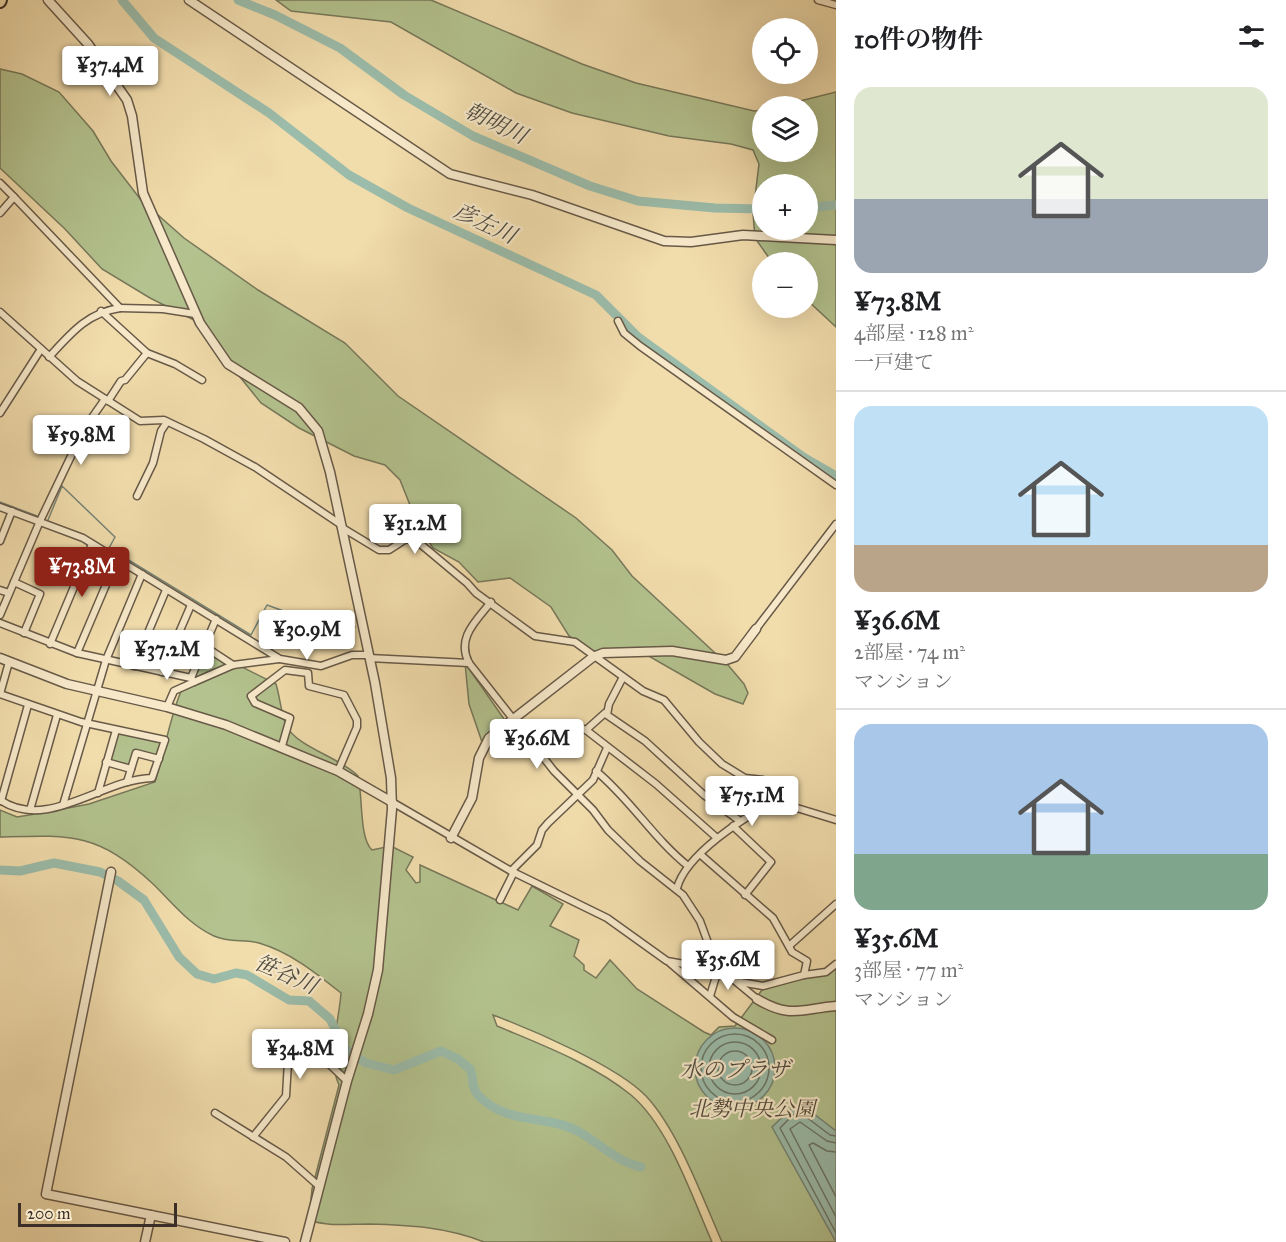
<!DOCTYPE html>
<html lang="ja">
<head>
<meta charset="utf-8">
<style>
	:root { --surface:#fff; --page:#f2f2f2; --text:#202124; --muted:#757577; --line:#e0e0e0; --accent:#8f2418 }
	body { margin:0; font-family:"IM FELL Great Primer","Noto Serif JP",serif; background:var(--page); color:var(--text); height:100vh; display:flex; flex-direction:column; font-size:22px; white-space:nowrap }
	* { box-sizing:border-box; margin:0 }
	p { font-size:20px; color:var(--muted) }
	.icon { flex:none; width:33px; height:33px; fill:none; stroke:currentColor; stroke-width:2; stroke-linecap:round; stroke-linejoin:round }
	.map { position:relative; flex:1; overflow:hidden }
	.side { display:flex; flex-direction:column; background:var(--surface); width:450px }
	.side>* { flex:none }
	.buttons { position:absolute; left:752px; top:18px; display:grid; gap:12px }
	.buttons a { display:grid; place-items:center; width:66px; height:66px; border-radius:50%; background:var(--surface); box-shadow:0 6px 24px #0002; font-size:30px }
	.scale { position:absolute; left:18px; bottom:15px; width:159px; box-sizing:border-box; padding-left:6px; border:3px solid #3b2f27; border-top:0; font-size:16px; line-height:21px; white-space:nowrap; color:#3b2f27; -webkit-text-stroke:4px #f6e8c9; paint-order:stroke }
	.price { position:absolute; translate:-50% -51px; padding:0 14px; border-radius:6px; background:#fff; color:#222; font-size:20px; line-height:39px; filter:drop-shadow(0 2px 3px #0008) }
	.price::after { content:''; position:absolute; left:50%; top:36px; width:18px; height:14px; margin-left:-9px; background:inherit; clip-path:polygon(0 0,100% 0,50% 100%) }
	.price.on { background:var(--accent); color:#fff }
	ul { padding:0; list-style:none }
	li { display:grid; align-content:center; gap:12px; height:318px; padding:0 18px }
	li+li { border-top:2px solid var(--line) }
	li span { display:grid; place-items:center; height:186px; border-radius:18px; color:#555 }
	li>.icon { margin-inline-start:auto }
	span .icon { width:108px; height:108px; fill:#fffc; stroke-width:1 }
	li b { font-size:26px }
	h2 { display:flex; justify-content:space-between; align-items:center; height:72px; padding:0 18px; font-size:26px }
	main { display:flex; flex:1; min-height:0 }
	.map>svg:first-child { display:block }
</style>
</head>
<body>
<main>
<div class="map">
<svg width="836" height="1242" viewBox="0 0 836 1242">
	<rect width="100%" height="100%" fill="#f1dcac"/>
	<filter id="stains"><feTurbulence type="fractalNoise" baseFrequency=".00333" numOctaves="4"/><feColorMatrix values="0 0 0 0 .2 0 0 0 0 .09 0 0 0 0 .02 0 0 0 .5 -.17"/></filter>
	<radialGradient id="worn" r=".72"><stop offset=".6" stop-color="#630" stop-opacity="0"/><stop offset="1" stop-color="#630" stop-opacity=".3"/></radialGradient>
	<!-- green -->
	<g fill="#b3c28e" stroke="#77785a" stroke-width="1.5" fill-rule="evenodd">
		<path d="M 276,0 L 431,0 L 582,64 L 636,83 L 754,111 L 762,110 L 762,152 L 807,152 L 807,106 L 780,106 L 836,92 L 836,327 L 807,300 L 807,262 L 772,262 L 755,238 L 753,213 L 759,164 L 753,150 L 731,144 L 669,136 L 572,113 L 516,93 L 391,22 L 291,11 ZM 762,184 L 807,184 L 807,230 L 762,230 Z"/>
		<polygon points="0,69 22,74 59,92 93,131 111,161 141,200 184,238 258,290 345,343 398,396 576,518 612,550 632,576 728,665 744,684 748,693 743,704 715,694 647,655 615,655 592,651 569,636 551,607 510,578 478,582 459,562 433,548 418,525 400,480 385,465 354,456 299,428 261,403 194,320 150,298 102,269 65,229 0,168"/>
		<path d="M 205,654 L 222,657 L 276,684 C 280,697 281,713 286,725 C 296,747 340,757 358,776 C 363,796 359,838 372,850 L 391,846 L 413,857 L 406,870 L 416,883 L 420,882 L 420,865 L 518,910 L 532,886 L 563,904 L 550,926 L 579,940 L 574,956 L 584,965 L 584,970 L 596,978 L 610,960 L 637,989 L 704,1032 L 711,1035 L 719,1027 L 735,1026 L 762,990 L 803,978 L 836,965 L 836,1242 L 722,1242 C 703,1199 678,1130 646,1096 C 617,1066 533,1030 493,1015 L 497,1026 C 542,1045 593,1064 631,1095 C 669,1127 692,1197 712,1242 L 484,1242 C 446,1227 410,1225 369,1224 C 349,1224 329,1227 309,1220 L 312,1189 L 339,1085 C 326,1056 339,1024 341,993 C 316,973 290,952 259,943 C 244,939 229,943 214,936 C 188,924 172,902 152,883 C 97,832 70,835 0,837 L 0,810 L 17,817 L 47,812 L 89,804 L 155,782 C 167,744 175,680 205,654 Z"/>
		<polygon points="465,663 504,719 482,742 469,704"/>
		<polygon points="120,733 160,741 161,745 157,757 135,751 130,766 109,762 116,735"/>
	</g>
	<!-- water -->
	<g fill="#9bbcaa" stroke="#758476" stroke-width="1.5">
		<circle cx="735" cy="1068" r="40"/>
		<polygon points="801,1104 836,1131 836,1242 772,1127 793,1107 796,1109"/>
	</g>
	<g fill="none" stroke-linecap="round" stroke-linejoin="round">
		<!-- shore -->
		<g stroke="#6b7668" stroke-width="1.5">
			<circle cx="735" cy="1068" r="34"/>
			<circle cx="735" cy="1068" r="26"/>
			<circle cx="735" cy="1068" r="17"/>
			<polyline points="836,1136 830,1135 801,1113 793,1115 780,1128 836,1233"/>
			<polyline points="836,1143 827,1141 800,1122 790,1129 836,1217"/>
			<polyline points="836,1152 827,1151 813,1143 809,1145 836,1197"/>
		</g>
		<!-- stream -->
		<g stroke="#758476" stroke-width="1.5">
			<polyline points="0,502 37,516"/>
			<polyline points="48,520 62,486 115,537 109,548 251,635 267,605 322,625 355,627"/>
			<polyline points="473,673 505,714"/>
		</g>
		<!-- river -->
		<g stroke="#9bbcaa" stroke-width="9">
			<polyline points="122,0 154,38 269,113 349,175 408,208 596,295 638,337 803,457 836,476"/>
			<polyline points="238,0 275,15 340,48 404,95 473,136 590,186 638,201 715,208 762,209"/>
			<polyline points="807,208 836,205"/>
			<path d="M 0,870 L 20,871 L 54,863 L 100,872 L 118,881 L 144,900 L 179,957 L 197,974 L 214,979 L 236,973 L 247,975 L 289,1000 L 309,1001 L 330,1019 L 345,1049 L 366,1063 L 394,1070 L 441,1051 L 458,1059 L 470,1069 C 474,1077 471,1088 478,1095 C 508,1127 548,1113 581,1133 C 601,1145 618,1162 641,1167"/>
		</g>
		<!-- minor casing -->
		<g stroke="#685a48" stroke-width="9">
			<g id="minor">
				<polyline points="818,0 836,5"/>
				<polyline points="0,183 14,197 0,213"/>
				<path d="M 14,197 L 120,308 C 87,313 71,333 49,357"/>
				<polyline points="120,308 163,309 195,314"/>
				<polyline points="101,311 147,353 175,364 202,380"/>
				<polyline points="0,312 77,381 140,421 164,420 204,439 255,467 340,524"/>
				<polyline points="618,321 624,333 640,346 836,485"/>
				<polyline points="108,401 121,381 125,380 147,353"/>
				<polyline points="0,413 41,349"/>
				<polyline points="137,496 153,463 161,431 167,422"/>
				<polyline points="0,507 83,538 280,659 321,666 352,655 368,655"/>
				<polyline points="341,527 379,550 389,550 406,539 418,542 467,583 476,593 535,636 575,642 643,691 664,700 699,742 722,764 745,778 763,780 774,801 836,820"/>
				<polyline points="0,541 12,511"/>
				<polyline points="14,582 40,594 24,633"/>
				<polyline points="0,590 9,593"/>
				<path d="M 491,602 C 476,621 456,638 469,663 L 554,771 L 593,810 L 608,830 L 640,861 L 683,895 L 700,921 L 718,970 L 710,996"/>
				<polyline points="0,615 40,521 84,429 105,399"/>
				<polyline points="0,623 77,653 191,678 194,682 233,665 279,659"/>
				<polyline points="756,629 836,524"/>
				<polyline points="50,644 92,544"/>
				<polyline points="204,646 233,665"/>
				<polyline points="77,653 117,559"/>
				<polyline points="369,658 469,663"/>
				<polyline points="134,666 166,590"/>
				<polyline points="162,672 191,605"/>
				<polyline points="623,677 609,704 607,715 645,741 704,795 740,821"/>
				<polyline points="191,678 216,619"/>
				<path d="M 0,694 L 81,722 L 165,740 L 152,778 C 102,779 48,832 0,800"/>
				<polyline points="0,694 9,662"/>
				<polyline points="167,707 174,691 194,682"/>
				<polyline points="517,725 573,725 586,730 656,784 717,838"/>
				<polyline points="586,730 605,713"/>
				<polyline points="282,746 290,718 255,703 251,696 285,670 308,673 309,686 344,695 357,720 357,727 338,771"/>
				<polyline points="106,762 131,769"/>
				<path d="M 596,771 C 630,799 654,839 688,866"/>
				<polyline points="127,782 136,753 159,759"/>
				<polyline points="98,793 116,730"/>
				<polyline points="1,801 28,705"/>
				<polyline points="392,802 511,871 607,918 667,961 718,970 734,980 757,999"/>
				<polyline points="63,805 106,660 142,574"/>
				<polyline points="30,810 57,715"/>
				<polyline points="733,826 771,862 745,895"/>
				<polyline points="701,855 773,918 792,952 807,961 804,975 763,986 740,982"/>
				<polyline points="511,871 537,845 542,830 548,823 593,780 607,748"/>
				<path d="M 677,888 C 686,854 745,817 774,801"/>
				<polyline points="500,900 514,872"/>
				<polyline points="789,946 836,904"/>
				<polyline points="670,963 733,1017 772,1040"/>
				<polyline points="804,975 826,972 836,964"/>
				<polyline points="215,1113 286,1157 320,1187"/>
				<polyline points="253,1137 286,1096 289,1045 294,1036 301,1037 347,1081"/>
			</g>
		</g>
		<!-- tertiary casing -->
		<g stroke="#685a48" stroke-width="11">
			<g id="tertiary">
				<polyline points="48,0 88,44 127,100 132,116 143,193 200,323 228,364 299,408 318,431 330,472 375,683 391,778 392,809 378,970 368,1014 347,1081 305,1242"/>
				<polyline points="189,0 450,174 532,195 664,241 691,242 743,235 836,240"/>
				<polyline points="0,658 67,684 167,707 226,725 338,771 392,802"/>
				<polyline points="451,838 472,798 479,758 489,738 593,657 603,653 672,651 726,660 735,657 756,629"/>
				<polyline points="111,872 46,1194 285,1242"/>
				<path d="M 757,999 C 790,1019 801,1009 836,1006"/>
				<polyline points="145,1242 151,1215"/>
			</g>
		</g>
		<!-- primary casing -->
		<g stroke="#3b2f27" stroke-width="14">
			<polyline id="primary" points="0,2 1,0"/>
		</g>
		<!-- minor -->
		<use href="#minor" stroke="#f6e8c9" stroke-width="6"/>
		<!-- tertiary -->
		<use href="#tertiary" stroke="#f6e8c9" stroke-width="8"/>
		<!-- primary -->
		<use href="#primary" stroke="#f1dcac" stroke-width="10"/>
	</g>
	<g text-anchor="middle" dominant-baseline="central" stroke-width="4.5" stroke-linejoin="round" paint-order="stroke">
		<!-- park labels -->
		<g font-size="21" font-style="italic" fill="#534c3c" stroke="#f6e8c9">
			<text x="752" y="1109">北勢中央公園</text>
		</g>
		<!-- water labels -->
		<g font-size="22" font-style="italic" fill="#4e4b41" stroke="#f6e8c9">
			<text transform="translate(496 123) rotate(26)">朝明川</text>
			<text transform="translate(485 223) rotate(25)">彦左川</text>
			<text transform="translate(286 974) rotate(24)">笹谷川</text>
			<text x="735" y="1069">水のプラザ</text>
		</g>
	</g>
	<rect width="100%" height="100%" filter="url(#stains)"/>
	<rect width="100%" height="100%" fill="url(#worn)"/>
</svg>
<div class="buttons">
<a><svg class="icon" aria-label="locate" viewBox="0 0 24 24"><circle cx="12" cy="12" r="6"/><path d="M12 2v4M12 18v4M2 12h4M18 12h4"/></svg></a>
<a><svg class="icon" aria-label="layers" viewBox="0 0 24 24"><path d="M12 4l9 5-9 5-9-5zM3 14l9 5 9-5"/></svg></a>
<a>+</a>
<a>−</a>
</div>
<div class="scale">200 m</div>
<b class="price" style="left:110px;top:97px">¥37.4M</b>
<b class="price" style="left:81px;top:466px">¥59.8M</b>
<b class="price" style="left:415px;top:555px">¥31.2M</b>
<b class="price on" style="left:82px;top:598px">¥73.8M</b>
<b class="price" style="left:307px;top:661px">¥30.9M</b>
<b class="price" style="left:167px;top:681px">¥37.2M</b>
<b class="price" style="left:537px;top:770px">¥36.6M</b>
<b class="price" style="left:752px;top:827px">¥75.1M</b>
<b class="price" style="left:728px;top:991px">¥35.6M</b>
<b class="price" style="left:300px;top:1080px">¥34.8M</b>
</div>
<section class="side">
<h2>10件の物件<svg class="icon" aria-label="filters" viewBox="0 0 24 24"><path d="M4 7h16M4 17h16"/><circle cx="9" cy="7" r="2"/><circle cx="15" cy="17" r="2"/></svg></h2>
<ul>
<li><span style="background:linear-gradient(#dfe7d0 60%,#9aa5b1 0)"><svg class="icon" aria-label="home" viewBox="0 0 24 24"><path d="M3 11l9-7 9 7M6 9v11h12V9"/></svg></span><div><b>¥73.8M</b><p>4部屋 · 128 m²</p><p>一戸建て</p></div></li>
<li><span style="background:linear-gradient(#bfe0f5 75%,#b9a48a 0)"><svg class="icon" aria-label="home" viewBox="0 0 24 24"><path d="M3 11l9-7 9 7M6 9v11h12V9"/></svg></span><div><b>¥36.6M</b><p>2部屋 · 74 m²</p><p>マンション</p></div></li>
<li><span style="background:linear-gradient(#a9c7e8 70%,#7fa58c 0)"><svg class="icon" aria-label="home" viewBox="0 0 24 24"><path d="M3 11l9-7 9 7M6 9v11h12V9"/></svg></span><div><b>¥35.6M</b><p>3部屋 · 77 m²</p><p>マンション</p></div></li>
</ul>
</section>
</main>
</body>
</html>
